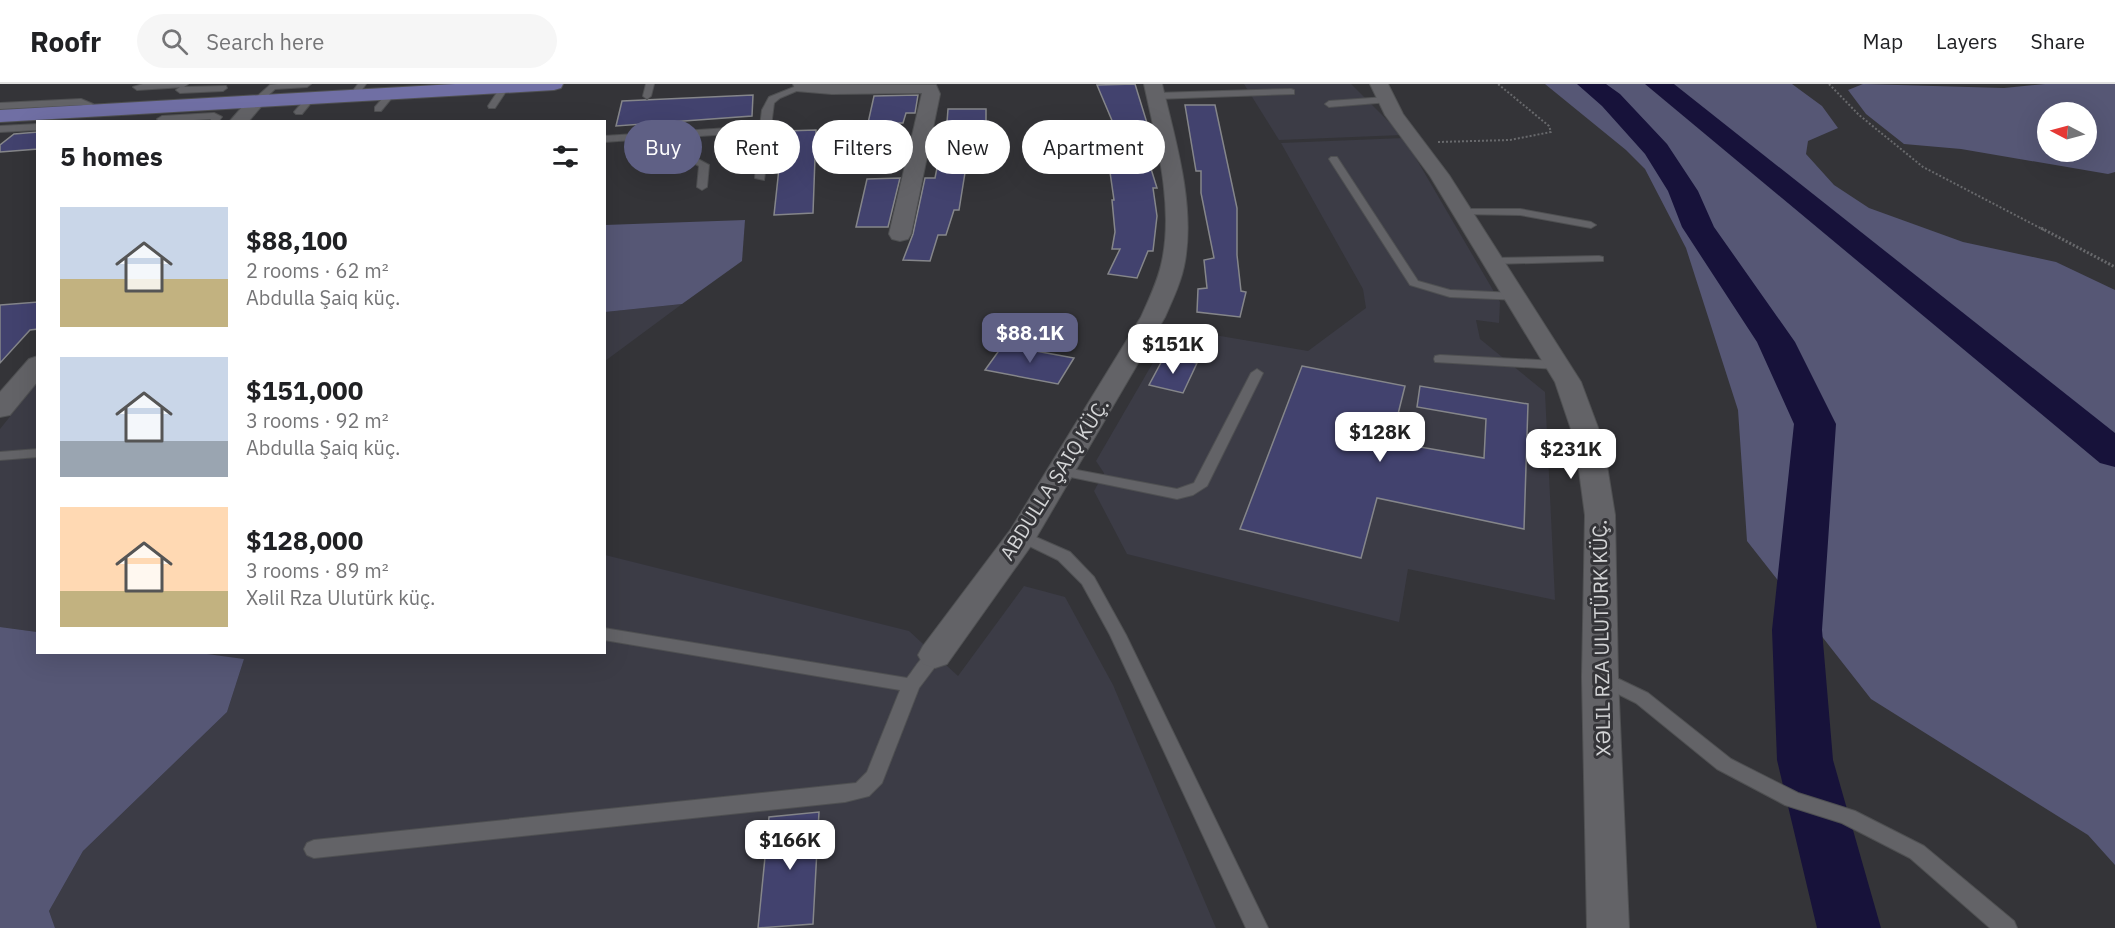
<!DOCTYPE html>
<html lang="en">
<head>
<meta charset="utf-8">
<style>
	:root { --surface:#fff; --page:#f6f6f6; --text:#202124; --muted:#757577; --line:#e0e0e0; --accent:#5f6085 }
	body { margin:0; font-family:"IBM Plex Sans",sans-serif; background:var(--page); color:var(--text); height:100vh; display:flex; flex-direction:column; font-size:22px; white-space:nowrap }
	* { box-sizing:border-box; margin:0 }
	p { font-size:20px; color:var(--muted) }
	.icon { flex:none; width:33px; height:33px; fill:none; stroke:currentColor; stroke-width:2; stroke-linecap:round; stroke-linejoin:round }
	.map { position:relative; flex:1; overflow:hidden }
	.details { position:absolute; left:36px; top:36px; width:570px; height:534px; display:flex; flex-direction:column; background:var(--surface); border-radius:0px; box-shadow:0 6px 24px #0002 }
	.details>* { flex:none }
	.hud { position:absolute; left:624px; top:36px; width:570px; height:54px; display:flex; gap:12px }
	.needle { width:39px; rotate:276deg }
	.buttons { position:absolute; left:2037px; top:18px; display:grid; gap:12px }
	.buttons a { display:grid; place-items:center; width:60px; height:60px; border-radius:50%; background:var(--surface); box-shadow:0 6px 24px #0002; font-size:30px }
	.price { position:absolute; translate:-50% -51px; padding:0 14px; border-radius:12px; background:#fff; color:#222; font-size:20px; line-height:39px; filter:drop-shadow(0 2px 3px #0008) }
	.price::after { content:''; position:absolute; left:50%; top:36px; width:18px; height:14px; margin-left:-9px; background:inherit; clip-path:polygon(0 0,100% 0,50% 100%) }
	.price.selected { background:var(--accent); color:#fff }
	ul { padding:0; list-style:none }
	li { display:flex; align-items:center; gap:18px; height:150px; padding:0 24px }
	li span { display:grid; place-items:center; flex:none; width:168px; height:120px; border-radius:0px; color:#555 }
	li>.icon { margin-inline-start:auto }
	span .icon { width:72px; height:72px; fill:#fffc; stroke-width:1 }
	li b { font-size:26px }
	h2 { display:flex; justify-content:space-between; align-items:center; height:72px; padding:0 24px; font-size:26px }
	.chip { padding:0 21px; border-radius:27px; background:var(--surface); box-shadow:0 6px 24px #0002; font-size:21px; line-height:54px }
	.chip.selected { background:var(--accent); color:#fff }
	header { display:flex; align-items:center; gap:36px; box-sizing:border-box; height:84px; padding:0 30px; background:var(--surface); border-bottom:2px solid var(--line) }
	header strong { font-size:28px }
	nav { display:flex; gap:33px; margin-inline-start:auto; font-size:21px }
	.search { width:420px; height:54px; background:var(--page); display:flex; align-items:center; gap:15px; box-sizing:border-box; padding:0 21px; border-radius:33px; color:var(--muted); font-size:22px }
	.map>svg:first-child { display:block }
</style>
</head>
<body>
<header>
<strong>Roofr</strong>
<div class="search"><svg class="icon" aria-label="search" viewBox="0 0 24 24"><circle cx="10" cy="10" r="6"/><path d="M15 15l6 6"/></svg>Search here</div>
<nav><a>Map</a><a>Layers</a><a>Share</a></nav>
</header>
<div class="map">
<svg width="2115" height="844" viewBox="0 0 2115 844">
	<rect width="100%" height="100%" fill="#343438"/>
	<!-- built -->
	<g fill="#3c3c46">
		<polygon points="1244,0 1351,0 1402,51 1279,56"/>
		<polygon points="1404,54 1500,218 1499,239 1476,236 1480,255 1545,308 1555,516 1408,485 1399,538 1127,470 1094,407 1104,389 1096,377 1173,244 1308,267 1366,224 1363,205 1281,59"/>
		<polygon points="682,220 605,277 605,228"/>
		<polygon points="37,299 37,548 0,543 0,345"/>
		<polygon points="605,471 909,547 958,592 1024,502 1065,513 1113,601 1216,844 55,844 49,827 83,767 227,628 244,575 192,569 604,568"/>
	</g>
	<!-- green -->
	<g fill="#565775" fill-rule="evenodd">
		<polygon points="1545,0 1792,0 1822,22 1838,44 1808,57 1806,70 1834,101 1869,124 1963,158 2056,178 2115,206 2115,781 2088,751 1871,615 1747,457 1738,326 1686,164 1645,85 1626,66"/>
		<path d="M 1863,0 L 2004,4 L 2045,0 L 2115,0 L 2115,88 L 2108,90 L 1961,65 L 1904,60 L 1866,30 L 1848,6 ZM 2048,28 L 2086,28 L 2086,68 L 2048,68 Z"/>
		<polygon points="745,136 742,177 682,220 605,228 605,141"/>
		<polygon points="0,543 37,548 38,568 192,568 244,575 227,628 83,767 49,827 55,844 0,844"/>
	</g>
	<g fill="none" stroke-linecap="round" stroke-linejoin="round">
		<!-- river -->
		<g fill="#17123a" fill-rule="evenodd">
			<polygon points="1577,0 1606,0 1620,10 1667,60 1698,107 1714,143 1795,258 1836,340 1822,546 1833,676 1881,844 1817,844 1777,676 1772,546 1794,340 1757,258 1682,143 1668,107 1645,70 1602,22"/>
			<polygon points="1645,0 1674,0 2115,349 2115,383 2100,379"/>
		</g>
	</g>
	<!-- building -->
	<g fill="#42426e" stroke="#85868a" stroke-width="1.5">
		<polygon points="1135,0 1147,39 1137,40 1157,104 1153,104 1157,132 1153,167 1148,167 1137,194 1108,190 1120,165 1112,165 1115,148 1112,116 1114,116 1110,88 1117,88 1105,46 1116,46 1097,1"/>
		<polygon points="753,11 752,32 616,42 622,17"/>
		<polygon points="918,11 915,29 906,29 903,39 868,39 874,12"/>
		<polygon points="1185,21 1215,21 1237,124 1237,171 1241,207 1246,208 1240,233 1197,228 1198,205 1207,204 1204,176 1214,174 1201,109 1201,87 1196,87"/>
		<polygon points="948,25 986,25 986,69 968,70 959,126 954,126 946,151 938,151 930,177 903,176 913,150 925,94 935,94 938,79 944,79"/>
		<polygon points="816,46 813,129 774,131 783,47"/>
		<polygon points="38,48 38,65 0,68 0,61 14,50"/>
		<polygon points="900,94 888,143 856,143 867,95"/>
		<polygon points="38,218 38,245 30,246 0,279 0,221"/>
		<polygon points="1003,261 1074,274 1058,300 985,286"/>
		<polygon points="1164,273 1197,279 1183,309 1149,301"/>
		<polygon points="1302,282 1405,302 1391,358 1484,374 1486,335 1417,323 1420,302 1528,320 1524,445 1377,414 1361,474 1240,445"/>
		<polygon points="819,728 813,840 758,844 769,733"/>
	</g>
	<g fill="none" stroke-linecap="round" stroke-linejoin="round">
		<!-- lane casing -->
		<g stroke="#4f5052" stroke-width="2">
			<g id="lane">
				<polygon points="143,0 188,0 184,3 137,6 133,3"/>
				<polygon points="278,0 311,0 307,3 275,5 259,20 253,20 253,16 270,1"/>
				<polygon points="358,0 366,0 356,14 350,14 349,12"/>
				<polygon points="646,0 654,0 651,12 647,15 643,12"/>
				<polygon points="502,1 509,3 495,24 489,24 488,22"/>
				<polygon points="799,1 806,3 780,14 774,19 764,96 755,94 759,48 685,53 683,67 709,81 707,103 702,106 697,103 699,82 673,68 676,53 604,58 604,52 760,42 762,26 769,13"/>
				<polygon points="226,2 227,4 223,7 180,9 176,6 180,3"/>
				<polygon points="1291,5 1294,6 1294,10 1156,15 1152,12 1156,9"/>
				<polygon points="388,8 395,10 381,27 375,27 375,23"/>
				<polygon points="308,12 315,14 302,30 296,30 294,28"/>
				<polygon points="1386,13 1390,16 1389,18 1329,23 1325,20 1329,17"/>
				<polygon points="81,15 93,20 82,30 77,27 83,21 81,21 0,25 0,19"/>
				<polygon points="214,29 222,33 218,38 209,38 211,35 161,38 157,35 162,32"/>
				<polygon points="38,40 38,46 0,48 0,42"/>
				<polygon points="1331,73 1337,73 1418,197 1450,206 1515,209 1519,210 1519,216 1450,213 1410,201 1329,75"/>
				<polygon points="1462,125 1520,125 1591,138 1596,141 1591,144 1520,131 1458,130 1457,128"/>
				<polygon points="1599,172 1603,173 1603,177 1493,180 1487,177 1493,174"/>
				<polygon points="1440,271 1557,277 1563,281 1557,285 1435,278 1434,275 1435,272"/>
				<polygon points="1257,285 1263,289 1207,402 1193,411 1177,415 1061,391 1054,387 1061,383 1177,405 1194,399 1251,289"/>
				<polygon points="38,365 38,373 0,376 0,368"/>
				<polygon points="1022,447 1070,468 1094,493 1126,551 1268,844 1246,844 1110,551 1082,500 1058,476 1017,456 1014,452 1017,448"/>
				<path d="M 604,544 L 907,594 C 916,583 926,562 941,566 L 944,571 L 919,604 L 882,699 L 869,712 L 845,718 L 314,774 L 307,771 L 304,765 L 307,759 L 314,756 L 856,699 L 867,688 L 900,606 L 604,556 Z"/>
				<polygon points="1600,586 1648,609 1731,675 1798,709 1855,727 1924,762 2014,837 2017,844 1990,844 1910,774 1842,739 1785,721 1717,685 1636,619 1594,598 1591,593 1594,588"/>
			</g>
		</g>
		<!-- street casing -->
		<g stroke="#4f5052" stroke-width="2">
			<g id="street">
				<polygon points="793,0 936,1 940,10 911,150 908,155 900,157 892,155 889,150 922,9 832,10 796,7"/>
				<path d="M 1144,0 L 1162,0 C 1175,55 1195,119 1185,177 C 1182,196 1173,215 1165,233 L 1033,459 L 947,580 L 935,584 L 923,580 L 918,571 L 923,562 L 1011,445 L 1141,233 C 1149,215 1158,197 1162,177 C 1174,120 1156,56 1144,0 Z"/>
				<polygon points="1370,0 1388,0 1403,30 1449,91 1581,298 1603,357 1615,431 1618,593 1629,844 1587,844 1582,593 1585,431 1575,357 1555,298 1430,92 1385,31"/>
				<polygon points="256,13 262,14 265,18 248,38 229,38 250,14"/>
				<polygon points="38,272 38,297 10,331 0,333 0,308 29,275"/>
			</g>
		</g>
		<!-- primary casing -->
		<g stroke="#4f5052" stroke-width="2">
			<polygon id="primary" points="455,0 563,0 561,4 554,6 0,38 0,26"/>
		</g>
		<!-- path-far1 -->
		<g stroke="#68696c" stroke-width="2" stroke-dasharray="2 2" stroke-linecap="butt">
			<polyline points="1829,0 1859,31 1923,83 2044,146"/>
			<polyline points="1438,58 1510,56 1551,48 1549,42 1498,0"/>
		</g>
		<!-- path -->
		<polyline stroke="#68696c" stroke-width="3" stroke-dasharray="2 2" stroke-linecap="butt" points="2041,144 2115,183"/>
		<!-- lane -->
		<use href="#lane" fill="#636367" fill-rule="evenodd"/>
		<!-- street -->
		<use href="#street" fill="#636367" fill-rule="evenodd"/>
		<!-- primary -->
		<use href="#primary" fill="#706fa4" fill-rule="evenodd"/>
	</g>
	<g text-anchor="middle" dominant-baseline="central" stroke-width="6" stroke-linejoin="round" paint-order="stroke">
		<!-- street labels -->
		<g font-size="20" fill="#d3d4d6" stroke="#343438">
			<text transform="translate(1054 395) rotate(-58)">ABDULLA ŞAIQ KÜÇ.</text>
			<text transform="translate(1601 554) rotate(-91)">XƏLIL RZA ULUTÜRK KÜÇ.</text>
		</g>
	</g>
</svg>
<div class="buttons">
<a><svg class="needle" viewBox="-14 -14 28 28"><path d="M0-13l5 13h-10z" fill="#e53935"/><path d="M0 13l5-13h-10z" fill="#757577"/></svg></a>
</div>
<b class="price selected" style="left:1030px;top:280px">$88.1K</b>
<b class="price" style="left:1173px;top:291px">$151K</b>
<b class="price" style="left:1380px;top:379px">$128K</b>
<b class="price" style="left:1571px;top:396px">$231K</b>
<b class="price" style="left:790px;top:787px">$166K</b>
<div class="hud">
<a class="chip selected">Buy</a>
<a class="chip">Rent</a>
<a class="chip">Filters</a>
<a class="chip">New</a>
<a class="chip">Apartment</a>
</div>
<section class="details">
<h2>5 homes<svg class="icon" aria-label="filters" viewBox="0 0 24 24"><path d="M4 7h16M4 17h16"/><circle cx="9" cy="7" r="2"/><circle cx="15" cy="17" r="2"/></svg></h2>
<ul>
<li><span style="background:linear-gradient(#c9d6e8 60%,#c2b280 0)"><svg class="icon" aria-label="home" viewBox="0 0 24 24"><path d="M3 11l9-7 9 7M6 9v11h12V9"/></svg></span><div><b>$88,100</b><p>2 rooms · 62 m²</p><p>Abdulla Şaiq küç.</p></div></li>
<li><span style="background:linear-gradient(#c9d6e8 70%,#9aa5b1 0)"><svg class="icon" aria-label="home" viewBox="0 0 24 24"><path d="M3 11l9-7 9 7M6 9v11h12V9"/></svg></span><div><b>$151,000</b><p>3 rooms · 92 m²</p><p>Abdulla Şaiq küç.</p></div></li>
<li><span style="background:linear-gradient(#ffd9b3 70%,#c2b280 0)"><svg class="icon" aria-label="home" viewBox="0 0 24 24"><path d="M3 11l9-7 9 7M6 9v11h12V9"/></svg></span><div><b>$128,000</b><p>3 rooms · 89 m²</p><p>Xəlil Rza Ulutürk küç.</p></div></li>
</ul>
</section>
</div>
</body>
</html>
